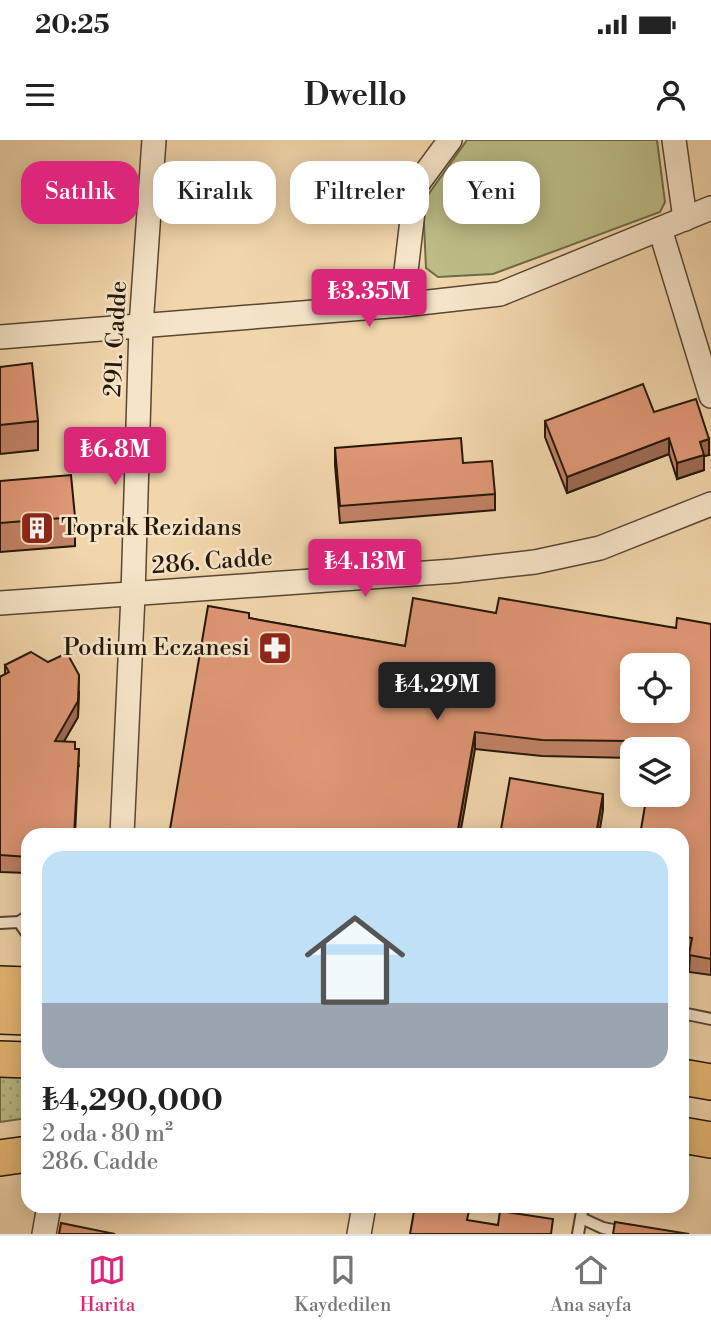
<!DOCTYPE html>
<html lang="tr">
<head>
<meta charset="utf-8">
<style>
	:root { --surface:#fff; --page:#f2f2f2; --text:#222; --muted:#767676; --line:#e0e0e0; --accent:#db2777 }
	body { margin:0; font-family:"Libre Bodoni",serif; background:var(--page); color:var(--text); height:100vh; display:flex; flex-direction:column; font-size:26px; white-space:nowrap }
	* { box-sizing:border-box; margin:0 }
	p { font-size:23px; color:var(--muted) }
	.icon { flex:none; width:38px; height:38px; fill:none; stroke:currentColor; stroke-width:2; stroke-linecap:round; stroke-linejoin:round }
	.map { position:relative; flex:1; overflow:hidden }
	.details { position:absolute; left:21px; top:688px; width:668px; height:385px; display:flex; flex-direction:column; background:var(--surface); border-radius:21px; box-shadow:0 4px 18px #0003 }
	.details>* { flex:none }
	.top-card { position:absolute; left:21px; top:21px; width:670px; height:63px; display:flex; gap:14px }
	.controls { position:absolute; left:620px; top:513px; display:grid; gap:14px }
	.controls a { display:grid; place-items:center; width:70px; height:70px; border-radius:14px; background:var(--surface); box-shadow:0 4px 18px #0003; font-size:35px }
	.price { position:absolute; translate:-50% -60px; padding:0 16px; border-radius:7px; background:var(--accent); color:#fff; font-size:23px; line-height:46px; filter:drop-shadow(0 2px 4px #0008) }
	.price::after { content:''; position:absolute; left:50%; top:42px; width:21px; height:16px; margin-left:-10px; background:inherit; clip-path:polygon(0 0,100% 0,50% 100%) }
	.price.selected { background:#222; color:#fff }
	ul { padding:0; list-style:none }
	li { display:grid; align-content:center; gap:14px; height:371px; padding:0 21px }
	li+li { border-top:2px solid var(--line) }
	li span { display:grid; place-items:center; height:217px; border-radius:21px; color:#555 }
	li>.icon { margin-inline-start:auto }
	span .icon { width:126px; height:126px; fill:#fffc; stroke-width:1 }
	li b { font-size:30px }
	.chip { padding:0 24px; border-radius:21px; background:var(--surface); box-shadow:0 4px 18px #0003; font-size:24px; line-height:63px }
	.chip.selected { background:var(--accent); color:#fff }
	.status { display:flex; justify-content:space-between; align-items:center; height:49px; padding:0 35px; background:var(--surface); direction:ltr }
	.status svg { height:19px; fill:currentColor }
	header { display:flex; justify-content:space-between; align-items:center; height:91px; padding:0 21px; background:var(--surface); font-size:32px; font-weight:600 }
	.tabs { display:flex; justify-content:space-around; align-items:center; height:98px; border-top:2px solid var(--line); background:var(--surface); font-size:19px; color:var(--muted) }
	.tabs a { display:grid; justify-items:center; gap:4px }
	.tabs .selected { color:var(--accent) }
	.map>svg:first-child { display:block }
</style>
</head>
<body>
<div class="status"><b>20:25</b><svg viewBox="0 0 49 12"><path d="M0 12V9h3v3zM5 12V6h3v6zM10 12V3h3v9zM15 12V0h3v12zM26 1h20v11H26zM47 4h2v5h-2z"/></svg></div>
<header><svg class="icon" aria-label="menu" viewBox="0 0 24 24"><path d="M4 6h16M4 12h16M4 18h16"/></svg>Dwello<svg class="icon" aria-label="person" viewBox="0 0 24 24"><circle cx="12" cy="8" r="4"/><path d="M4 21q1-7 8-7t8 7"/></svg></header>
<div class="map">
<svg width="711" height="1094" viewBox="0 0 711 1094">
	<defs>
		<pattern id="grass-dots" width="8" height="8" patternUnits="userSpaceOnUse" patternTransform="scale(1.75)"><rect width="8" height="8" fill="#bcbd87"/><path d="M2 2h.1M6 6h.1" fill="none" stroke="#a1a273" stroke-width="1.8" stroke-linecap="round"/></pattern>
	</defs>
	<rect width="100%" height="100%" fill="#f1d5ab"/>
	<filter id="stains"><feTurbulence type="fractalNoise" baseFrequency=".00286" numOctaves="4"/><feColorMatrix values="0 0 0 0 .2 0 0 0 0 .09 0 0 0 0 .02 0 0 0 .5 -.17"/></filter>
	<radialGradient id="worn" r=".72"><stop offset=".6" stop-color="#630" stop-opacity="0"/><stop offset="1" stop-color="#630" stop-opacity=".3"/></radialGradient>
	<!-- grass -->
	<polygon fill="url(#grass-dots)" stroke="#706a48" stroke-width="2" points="0,932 28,933 28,978 0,982"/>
	<!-- park -->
	<polygon fill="#bcbd87" stroke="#706a48" stroke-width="2" points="467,0 657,0 665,62 660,72 493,134 438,137 426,128 423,62"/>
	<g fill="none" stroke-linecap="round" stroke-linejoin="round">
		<!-- lane casing -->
		<g stroke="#584731" stroke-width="14">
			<g id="lane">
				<polyline points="19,782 28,795"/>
				<polyline points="0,783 19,782 28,776"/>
				<polyline points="682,873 711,879"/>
				<polyline points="581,1078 603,1088 633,1094"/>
				<polyline points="578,1094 583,1066"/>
			</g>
		</g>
		<!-- street casing -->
		<g stroke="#584731" stroke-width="26">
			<g id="street">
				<polyline points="674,0 685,79"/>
				<polyline points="660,89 711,256"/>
				<polyline points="402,165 416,46 450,0"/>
				<polyline points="0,197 402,165 500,154 711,68"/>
				<polyline points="0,463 454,431 535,422 600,408 711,364"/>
				<polyline points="122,695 133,455 141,186 154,0"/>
				<polyline points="44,1094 49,1066"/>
				<polyline points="359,1094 364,1066"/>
			</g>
		</g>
		<!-- primary casing -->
		<g stroke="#251808" stroke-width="38">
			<g id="primary">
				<polyline points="0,844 28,845"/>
				<polyline points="0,876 28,877"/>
				<polyline points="0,919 28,920"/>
				<polyline points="682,937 711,942"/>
				<polyline points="682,995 711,1000"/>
				<polyline points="0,1018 28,1014"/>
			</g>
		</g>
		<!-- lane -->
		<use href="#lane" stroke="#f6e4c8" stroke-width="10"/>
		<!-- street -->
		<use href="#street" stroke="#f6e4c8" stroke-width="23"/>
		<!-- primary -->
		<use href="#primary" stroke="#e8ba76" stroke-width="35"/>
	</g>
	<!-- wall -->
	<g fill="#c18265" stroke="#251808" stroke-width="2">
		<polygon points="0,227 38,281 38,310 0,314"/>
		<polygon points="654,272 709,315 704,316 704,330 677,339 669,314 567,353 545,297 545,281"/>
		<polygon points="335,308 463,323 495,354 495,370 340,383 335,325"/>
		<polygon points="0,341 75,377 75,406 0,412"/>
		<polygon points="496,473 676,488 711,484 711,835 689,832 690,814 682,813 682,695 677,609 632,609 632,618 542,616 475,609 249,478 405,506"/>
		<polygon points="5,525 79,552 78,577 64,601 75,609 79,626 28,695 28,733 0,732 0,537 5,534"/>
	</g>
	<!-- shaded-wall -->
	<g fill="#9d6a52" stroke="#251808" stroke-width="2">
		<polygon points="669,298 669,314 567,353 567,337"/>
		<polygon points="709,299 709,315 704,316 704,330 677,339 677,323 700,302"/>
		<polygon points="79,535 78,577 55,617 55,601"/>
		<polygon points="475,592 475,609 460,695 457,695"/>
		<polygon points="79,609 75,695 74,695"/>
		<polygon points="603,654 603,670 599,695 596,695"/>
	</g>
	<!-- building -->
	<g fill="#e09775" stroke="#251808" stroke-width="2" fill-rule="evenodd">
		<polygon points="32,223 38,281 0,285 0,227"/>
		<polygon points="643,244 654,272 696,259 709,299 700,302 704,315 677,323 669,298 567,337 545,281"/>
		<polygon points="461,298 463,323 492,321 495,354 340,366 335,308"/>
		<polygon points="71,335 75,377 0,383 0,341"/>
		<path d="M 413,458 L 496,473 L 499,458 L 676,488 L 677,478 L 711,484 L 711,819 L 689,815 L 692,798 L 682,796 L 682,695 L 640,695 L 647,654 L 677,654 L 677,609 L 655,609 L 656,600 L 630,601 L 542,600 L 475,592 L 457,695 L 169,695 L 208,466 L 249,473 L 249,478 L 405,506 ZM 632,525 L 677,525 L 677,570 L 632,570 Z"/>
		<polygon points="31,512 48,522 67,513 79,535 78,561 55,601 75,602 75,609 79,609 74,695 28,695 28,717 0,715 0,537 9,532 5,525"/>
		<polygon points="510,638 603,654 596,695 500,695"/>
		<polygon points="415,1066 470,1066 467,1080 498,1085 500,1071 553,1079 551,1094 410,1094"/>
		<polygon points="615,1082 689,1094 613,1094"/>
		<polygon points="61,1083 115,1094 59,1094"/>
	</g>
	<!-- icons -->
	<defs>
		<g id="building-square" transform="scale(1.75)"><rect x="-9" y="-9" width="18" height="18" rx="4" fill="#8f2418" stroke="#f6e4c8"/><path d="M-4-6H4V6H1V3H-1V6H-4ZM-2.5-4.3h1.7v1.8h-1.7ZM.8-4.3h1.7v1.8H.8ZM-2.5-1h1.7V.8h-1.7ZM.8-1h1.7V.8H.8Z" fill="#fff"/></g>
		<g id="pharmacy-square" transform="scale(1.75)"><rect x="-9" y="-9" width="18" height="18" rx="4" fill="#8f2418" stroke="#f6e4c8"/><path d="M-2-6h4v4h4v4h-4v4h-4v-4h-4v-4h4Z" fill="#fff"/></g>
	</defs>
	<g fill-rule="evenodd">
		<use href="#building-square" x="37" y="388"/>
		<use href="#pharmacy-square" x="275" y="508"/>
	</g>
	<g text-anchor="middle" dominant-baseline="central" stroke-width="5" stroke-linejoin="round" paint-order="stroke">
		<!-- street labels -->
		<g font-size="24" fill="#251808" stroke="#f6e4c8">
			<text transform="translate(116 199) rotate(-87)">291. Cadde</text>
			<text transform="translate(212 422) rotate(-4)">286. Cadde</text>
		</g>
		<!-- poi labels -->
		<g font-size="24" fill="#251808" stroke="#f6e4c8" text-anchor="start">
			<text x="61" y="388">Toprak Rezidans</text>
			<text x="250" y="508" text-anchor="end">Podium Eczanesi</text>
		</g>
	</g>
	<rect width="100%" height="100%" filter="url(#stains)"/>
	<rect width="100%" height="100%" fill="url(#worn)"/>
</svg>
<div class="controls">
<a><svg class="icon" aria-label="locate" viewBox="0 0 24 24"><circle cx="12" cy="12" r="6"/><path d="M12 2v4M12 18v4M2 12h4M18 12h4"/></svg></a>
<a><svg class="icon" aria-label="layers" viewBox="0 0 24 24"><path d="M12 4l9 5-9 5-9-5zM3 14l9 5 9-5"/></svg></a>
</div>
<b class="price" style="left:369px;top:189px">₺3.35M</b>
<b class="price" style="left:115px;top:347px">₺6.8M</b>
<b class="price" style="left:365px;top:459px">₺4.13M</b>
<b class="price selected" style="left:437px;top:582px">₺4.29M</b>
<div class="top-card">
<a class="chip selected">Satılık</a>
<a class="chip">Kiralık</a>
<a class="chip">Filtreler</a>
<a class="chip">Yeni</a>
</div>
<section class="details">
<ul>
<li><span style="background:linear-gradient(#bfe0f5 70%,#9aa5b1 0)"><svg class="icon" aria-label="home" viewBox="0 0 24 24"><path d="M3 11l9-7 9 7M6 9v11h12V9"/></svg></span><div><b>₺4,290,000</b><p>2 oda · 80 m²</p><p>286. Cadde</p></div></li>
</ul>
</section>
</div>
<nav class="tabs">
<a class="selected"><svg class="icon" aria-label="map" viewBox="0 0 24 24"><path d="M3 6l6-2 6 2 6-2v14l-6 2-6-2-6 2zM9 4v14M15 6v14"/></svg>Harita</a>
<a><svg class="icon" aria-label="saved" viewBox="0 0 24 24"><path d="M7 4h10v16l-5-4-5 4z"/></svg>Kaydedilen</a>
<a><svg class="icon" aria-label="home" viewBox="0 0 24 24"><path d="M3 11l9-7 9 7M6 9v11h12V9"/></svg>Ana sayfa</a>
</nav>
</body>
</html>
